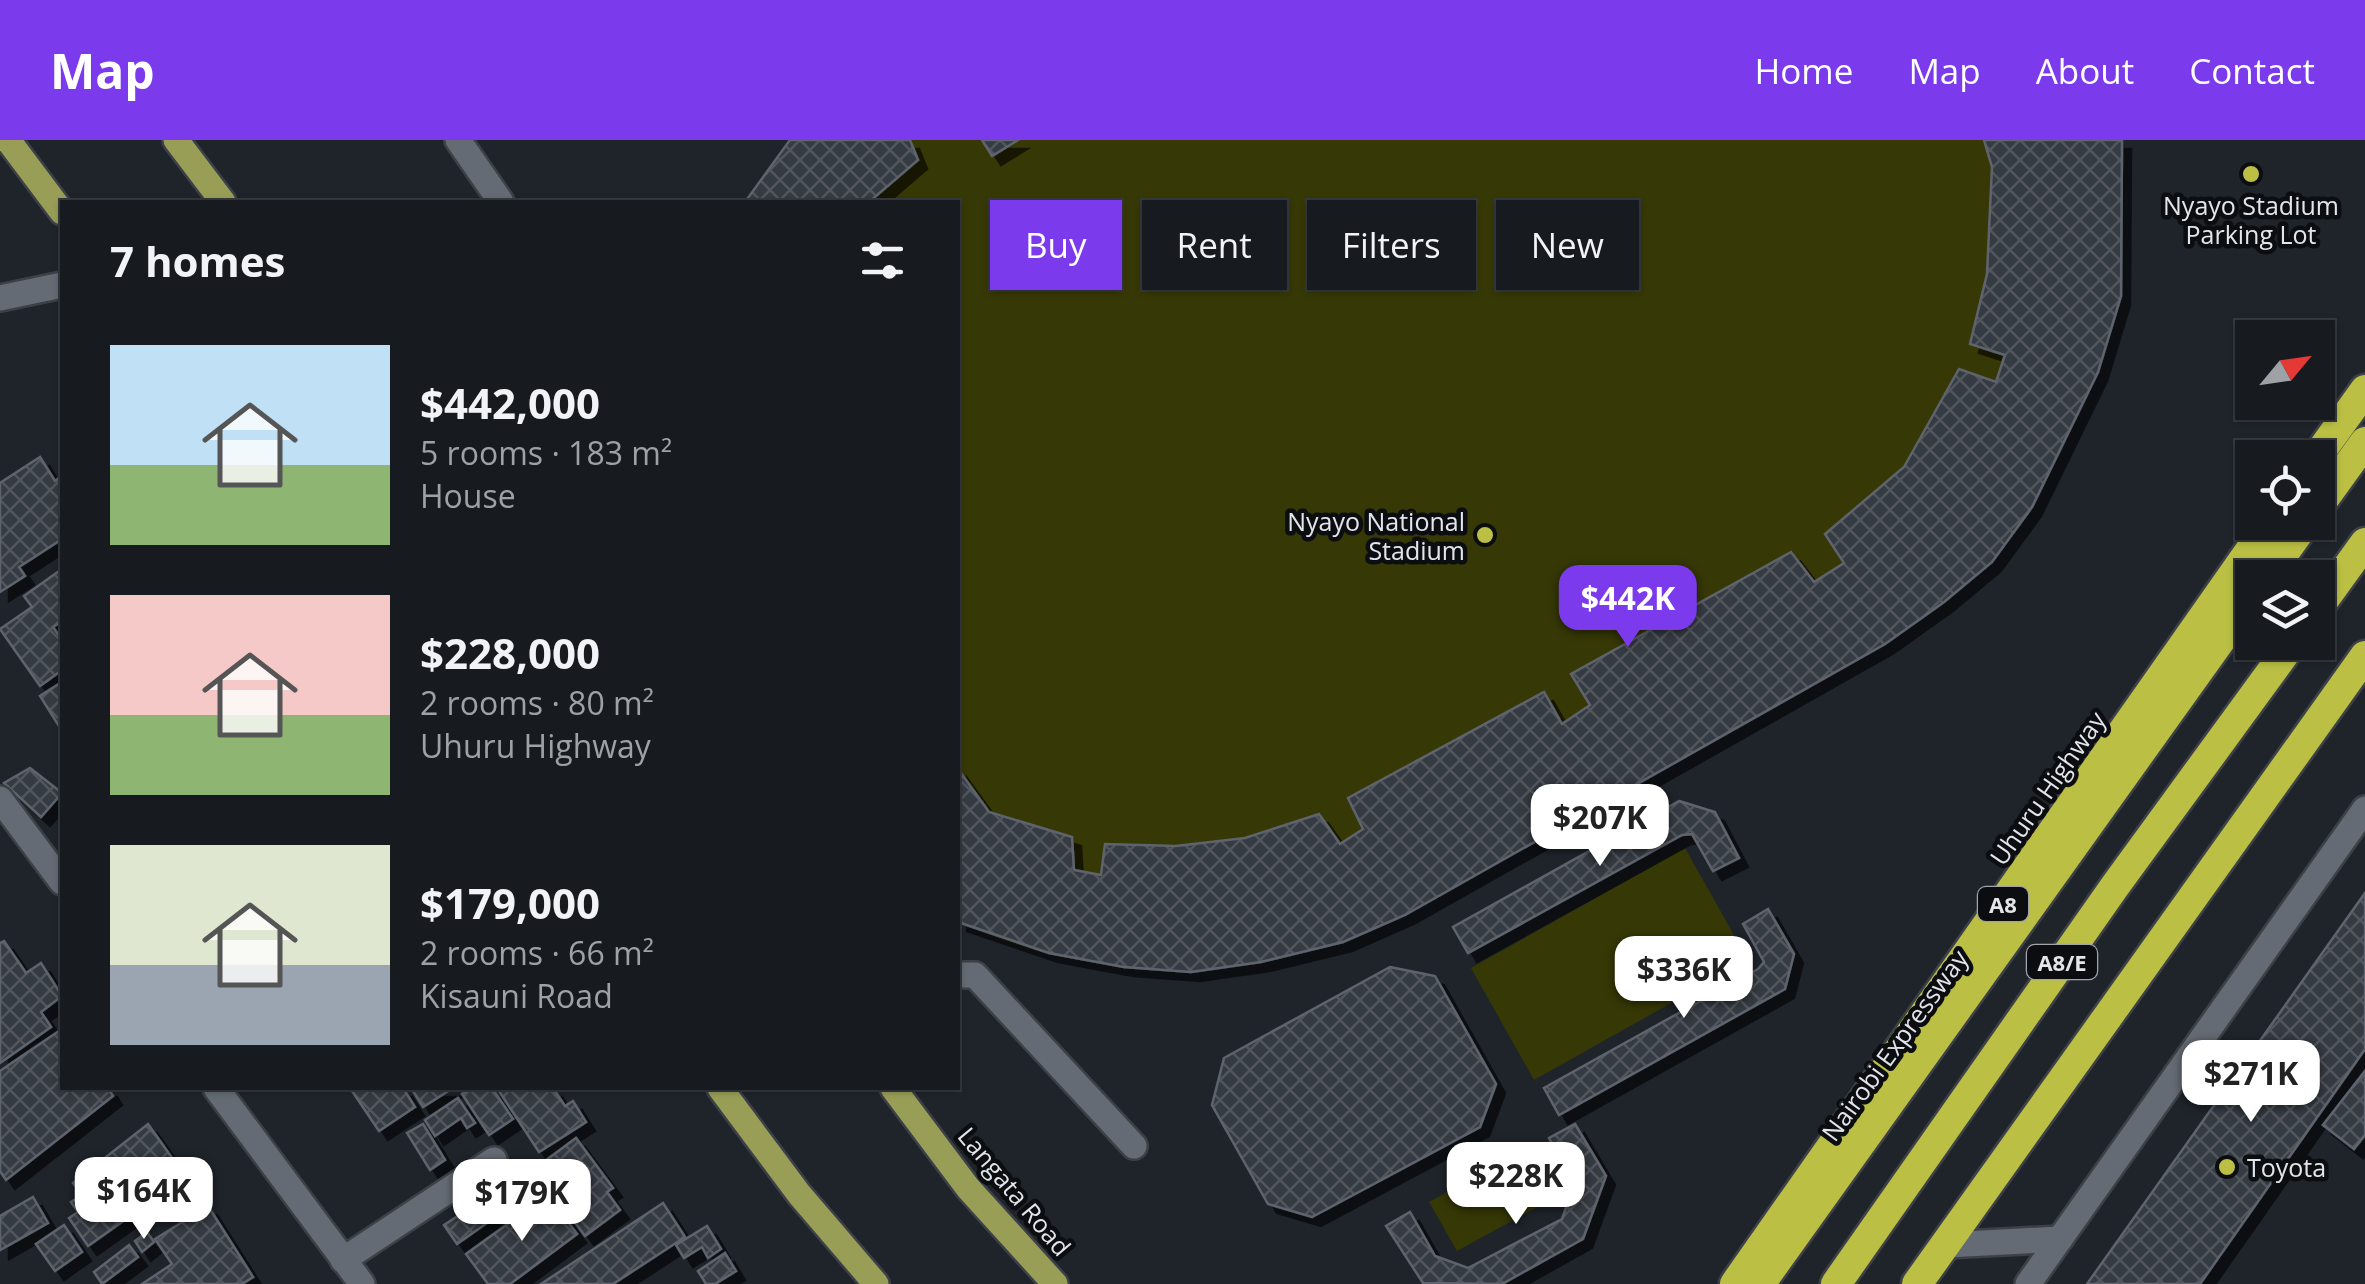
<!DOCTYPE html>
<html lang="en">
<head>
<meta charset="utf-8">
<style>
	:root { --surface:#171b20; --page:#202429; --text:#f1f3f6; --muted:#9ea1a5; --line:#36393e; --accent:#7c3aed }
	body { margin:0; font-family:"Open Sans",sans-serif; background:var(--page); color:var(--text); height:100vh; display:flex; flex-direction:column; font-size:38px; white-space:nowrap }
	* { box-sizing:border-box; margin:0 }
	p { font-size:32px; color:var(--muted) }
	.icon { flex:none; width:55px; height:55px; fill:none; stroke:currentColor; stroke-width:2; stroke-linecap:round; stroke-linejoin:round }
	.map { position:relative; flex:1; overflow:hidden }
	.side { position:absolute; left:60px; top:60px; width:900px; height:890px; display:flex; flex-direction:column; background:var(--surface); border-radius:0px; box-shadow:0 2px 8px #0004,0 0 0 2px var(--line) }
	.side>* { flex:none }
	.guide { position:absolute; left:990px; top:60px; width:950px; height:90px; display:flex; gap:20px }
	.needle { width:65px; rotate:61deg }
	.buttons { position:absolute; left:2235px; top:180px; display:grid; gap:20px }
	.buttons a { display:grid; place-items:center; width:100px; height:100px; border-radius:0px; background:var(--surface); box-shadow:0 2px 8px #0004,0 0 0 2px var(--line); font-size:50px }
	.price { position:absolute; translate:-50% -85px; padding:0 22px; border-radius:20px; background:#fff; color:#222; font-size:32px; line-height:65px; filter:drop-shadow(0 2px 5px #0008) }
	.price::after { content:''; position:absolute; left:50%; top:60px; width:30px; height:22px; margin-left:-15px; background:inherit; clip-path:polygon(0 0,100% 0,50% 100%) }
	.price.active { background:var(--accent); color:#fff }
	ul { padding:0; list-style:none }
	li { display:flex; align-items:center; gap:30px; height:250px; padding:0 50px }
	li span { display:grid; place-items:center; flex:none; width:280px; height:200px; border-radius:0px; color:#555 }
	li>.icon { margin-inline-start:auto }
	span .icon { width:120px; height:120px; fill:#fffc; stroke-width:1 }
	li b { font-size:42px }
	h2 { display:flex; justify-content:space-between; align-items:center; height:120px; padding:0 50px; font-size:42px }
	.pill { padding:0 35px; border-radius:0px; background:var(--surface); box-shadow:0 2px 8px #0004,0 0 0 2px var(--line); font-size:35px; line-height:90px }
	.pill.active { background:var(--accent); color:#fff }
	header { display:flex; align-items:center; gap:60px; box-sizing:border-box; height:140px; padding:0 50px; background:var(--accent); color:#fff }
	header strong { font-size:48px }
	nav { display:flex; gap:55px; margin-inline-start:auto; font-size:35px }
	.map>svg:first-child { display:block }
</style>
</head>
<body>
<header>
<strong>Map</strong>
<nav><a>Home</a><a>Map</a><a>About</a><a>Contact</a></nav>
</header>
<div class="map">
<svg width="2365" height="1144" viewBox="0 0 2365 1144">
	<defs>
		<pattern id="building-cross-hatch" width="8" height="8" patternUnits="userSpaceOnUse" patternTransform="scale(2.5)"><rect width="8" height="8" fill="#353a42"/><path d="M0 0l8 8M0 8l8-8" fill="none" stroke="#52565d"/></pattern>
		<filter id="shadow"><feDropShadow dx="9" dy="9" stdDeviation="0" flood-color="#0009"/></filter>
	</defs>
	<rect width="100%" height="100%" fill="#1f242b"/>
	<!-- green -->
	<g fill="#363806">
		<path d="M 790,0 L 2122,0 L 2121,156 L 2098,232 L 2032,367 L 1405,775 C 1258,841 1106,849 958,782 L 958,62 L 745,62 Z"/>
		<polygon points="1685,708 1748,820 1534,940 1471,828"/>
		<polygon points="1526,1008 1554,1058 1457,1111 1429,1062"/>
	</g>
	<!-- building -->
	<g fill="url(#building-cross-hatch)" stroke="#5f646d" stroke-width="2.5" filter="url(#shadow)">
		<polygon points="790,0 910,0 918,20 869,62 745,62"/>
		<polygon points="982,0 1018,0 992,16"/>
		<polygon points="1984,0 2122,0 2121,156 2098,232 2032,367 1992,422 1944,462 1885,504 1405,775 1343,802 1261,822 1191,832 1124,827 1049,813 958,782 958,629 989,672 1072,697 1074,730 1101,735 1105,704 1176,706 1245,698 1319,674 1340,704 1363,689 1348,658 1544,552 1562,584 1590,565 1571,534 1791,412 1814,442 1844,423 1825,394 1904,327 1959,229 1996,242 2005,215 1970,204 1987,134 1992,27"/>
		<polygon points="40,317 55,341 62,336 62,399 19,427 25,436 0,452 0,343"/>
		<polygon points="62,429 62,481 53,487 62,500 62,530 40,546 0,489 32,467 24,456"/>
		<polygon points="62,542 62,591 40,556"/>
		<polygon points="30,628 62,653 41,677 4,643"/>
		<polygon points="1679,661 1715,672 1739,718 1713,731 1692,694 1682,695 1468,813 1453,787"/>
		<polygon points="2365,753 2365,909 2200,1144 2087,1144"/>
		<polygon points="1768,769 1794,814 1785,849 1559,975 1544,948 1758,829 1764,822 1743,784"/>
		<polygon points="4,801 26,833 41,823 62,856 41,872 51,887 0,923 0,803"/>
		<polygon points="1390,827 1435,836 1496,944 1480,987 1312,1077 1268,1064 1212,965 1224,918"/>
		<polygon points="62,889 62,948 108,948 113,956 6,1040 0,1031 0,931"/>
		<polygon points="2365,931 2365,995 2354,1009 2323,985"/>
		<polygon points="350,948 403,948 415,967 379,991"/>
		<polygon points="411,948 453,948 423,967"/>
		<polygon points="472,948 492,948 513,979 489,995 462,954"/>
		<polygon points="497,948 553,948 565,966 573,961 586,982 539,1012"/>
		<polygon points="458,958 475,983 467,988 461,978 435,996 425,980"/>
		<polygon points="148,984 177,1025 144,1048 153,1060 88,1106 69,1078 78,1072 71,1062 82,1055 73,1043"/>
		<polygon points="423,984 445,1020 430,1030 407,993"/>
		<polygon points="1575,984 1606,1036 1583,1099 1502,1144 1423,1143 1386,1086 1410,1072 1435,1116 1468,1128 1562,1079 1574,1045 1549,998"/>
		<polygon points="576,998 613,1048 607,1052 620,1070 585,1096 553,1052 558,1047 541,1024"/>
		<polygon points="548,1055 577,1094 510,1144 488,1144 466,1114"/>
		<polygon points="33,1057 48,1083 0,1110 0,1076"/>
		<polygon points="482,1060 494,1078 457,1104 444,1085"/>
		<polygon points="663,1063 685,1097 613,1144 541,1144"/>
		<polygon points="208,1066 253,1137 242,1144 142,1144 172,1124 155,1099"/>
		<polygon points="64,1085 82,1112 55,1131 36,1104"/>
		<polygon points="707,1086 721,1109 708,1118 702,1107 684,1118 676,1105"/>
		<polygon points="147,1092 154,1102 142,1112 135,1101"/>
		<polygon points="129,1105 138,1117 102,1144 94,1132"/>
		<polygon points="725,1113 736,1131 715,1144 706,1144 698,1131"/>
	</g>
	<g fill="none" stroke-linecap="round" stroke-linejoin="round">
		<!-- minor casing -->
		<g stroke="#3d4147" stroke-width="30">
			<g id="minor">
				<polyline points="458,0 501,62"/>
				<polyline points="0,158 62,145"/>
				<polyline points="0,659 62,742"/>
				<polyline points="958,835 975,835 1134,1006"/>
				<polyline points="216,948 362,1144"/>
				<polyline points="1946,1105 2060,1099"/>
				<polyline points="343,1120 494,1020"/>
				<polyline points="2028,1144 2365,669"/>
			</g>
		</g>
		<!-- major casing -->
		<g stroke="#3d4147" stroke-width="30">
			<g id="major">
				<polyline points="8,0 62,72"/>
				<polyline points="176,0 223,62"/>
				<polyline points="720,948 799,1054 876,1144"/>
				<polyline points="893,948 968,1048 1055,1144"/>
			</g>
		</g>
		<!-- highway casing -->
		<g stroke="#3d4147" stroke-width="35">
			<g id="highway">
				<polyline points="2316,318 2365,250"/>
				<polyline points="2318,367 2365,302"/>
				<polyline points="2266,438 2306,382"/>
				<polyline points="2318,468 2365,403"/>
				<polyline points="1735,1144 2270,382"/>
				<polyline points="1760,1144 2252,456"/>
				<polyline points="1836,1144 2115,746 2293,502"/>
				<polyline points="1917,1144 2365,516"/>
			</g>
		</g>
		<!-- minor -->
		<use href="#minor" stroke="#656b74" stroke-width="25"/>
		<!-- major -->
		<use href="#major" stroke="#999e57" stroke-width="25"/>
		<!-- highway -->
		<use href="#highway" stroke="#bbc044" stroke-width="30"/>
	</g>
	<!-- markers -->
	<g fill="#bbc045" stroke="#0b0d10" stroke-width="4">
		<circle cx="2251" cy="34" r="10"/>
		<circle cx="1485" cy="395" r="10"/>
		<circle cx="2227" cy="1027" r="10"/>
	</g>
	<g text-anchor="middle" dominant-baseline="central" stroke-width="9" stroke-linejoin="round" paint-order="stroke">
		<!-- shield labels -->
		<g fill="#0b0d10" stroke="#a2a4a9" stroke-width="2.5">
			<rect x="1978" y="747" width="50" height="34" rx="8"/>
			<rect x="2027" y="805" width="70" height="34" rx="8"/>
		</g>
		<g font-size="22" font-weight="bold" fill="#e2e5ea">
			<text x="2003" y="764">A8</text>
			<text x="2062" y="822">A8/E</text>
		</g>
		<!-- poi labels -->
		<g font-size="25" fill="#e2e5ea" stroke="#0b0d10">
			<text x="2251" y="65">Nyayo Stadium<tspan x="2251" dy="29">Parking Lot</tspan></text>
			<text x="1465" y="381" text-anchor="end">Nyayo National<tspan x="1465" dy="29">Stadium</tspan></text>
			<text x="2247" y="1027" text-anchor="start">Toyota</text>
		</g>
		<!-- street labels -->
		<g font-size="25" fill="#e2e5ea" stroke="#0b0d10">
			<text transform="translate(2047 648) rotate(-55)">Uhuru Highway</text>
			<text transform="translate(1894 905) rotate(-54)">Nairobi Expressway</text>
			<text transform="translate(1015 1051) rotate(50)">Langata Road</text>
		</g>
	</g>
</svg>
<div class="buttons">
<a><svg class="needle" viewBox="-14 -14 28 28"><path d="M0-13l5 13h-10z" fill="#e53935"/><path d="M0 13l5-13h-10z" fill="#9ea1a5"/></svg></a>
<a><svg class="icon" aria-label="locate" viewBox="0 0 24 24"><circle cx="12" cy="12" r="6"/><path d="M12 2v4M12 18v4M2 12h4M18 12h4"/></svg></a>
<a><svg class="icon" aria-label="layers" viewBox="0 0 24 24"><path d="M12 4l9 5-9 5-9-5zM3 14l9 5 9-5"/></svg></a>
</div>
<b class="price active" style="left:1628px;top:510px">$442K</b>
<b class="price" style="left:1600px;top:729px">$207K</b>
<b class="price" style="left:1684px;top:881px">$336K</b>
<b class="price" style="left:2251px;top:985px">$271K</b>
<b class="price" style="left:1516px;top:1087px">$228K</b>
<b class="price" style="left:144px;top:1102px">$164K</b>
<b class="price" style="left:522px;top:1104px">$179K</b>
<div class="guide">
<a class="pill active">Buy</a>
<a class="pill">Rent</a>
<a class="pill">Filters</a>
<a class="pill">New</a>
</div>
<section class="side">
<h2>7 homes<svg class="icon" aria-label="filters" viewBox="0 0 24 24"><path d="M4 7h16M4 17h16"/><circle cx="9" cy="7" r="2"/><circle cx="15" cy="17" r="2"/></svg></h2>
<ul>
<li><span style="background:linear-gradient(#bfe0f5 60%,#8fb573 0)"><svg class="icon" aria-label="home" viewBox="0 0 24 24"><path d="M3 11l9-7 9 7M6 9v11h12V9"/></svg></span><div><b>$442,000</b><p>5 rooms · 183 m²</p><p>House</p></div></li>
<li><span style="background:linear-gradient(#f6c9c9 60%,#8fb573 0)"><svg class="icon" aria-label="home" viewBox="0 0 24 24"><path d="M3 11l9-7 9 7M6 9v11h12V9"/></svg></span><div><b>$228,000</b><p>2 rooms · 80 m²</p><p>Uhuru Highway</p></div></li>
<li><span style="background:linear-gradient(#dfe7d0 60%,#9aa5b1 0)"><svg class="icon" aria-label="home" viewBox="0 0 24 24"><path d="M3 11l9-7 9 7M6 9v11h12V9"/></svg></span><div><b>$179,000</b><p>2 rooms · 66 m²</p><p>Kisauni Road</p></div></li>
</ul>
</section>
</div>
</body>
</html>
